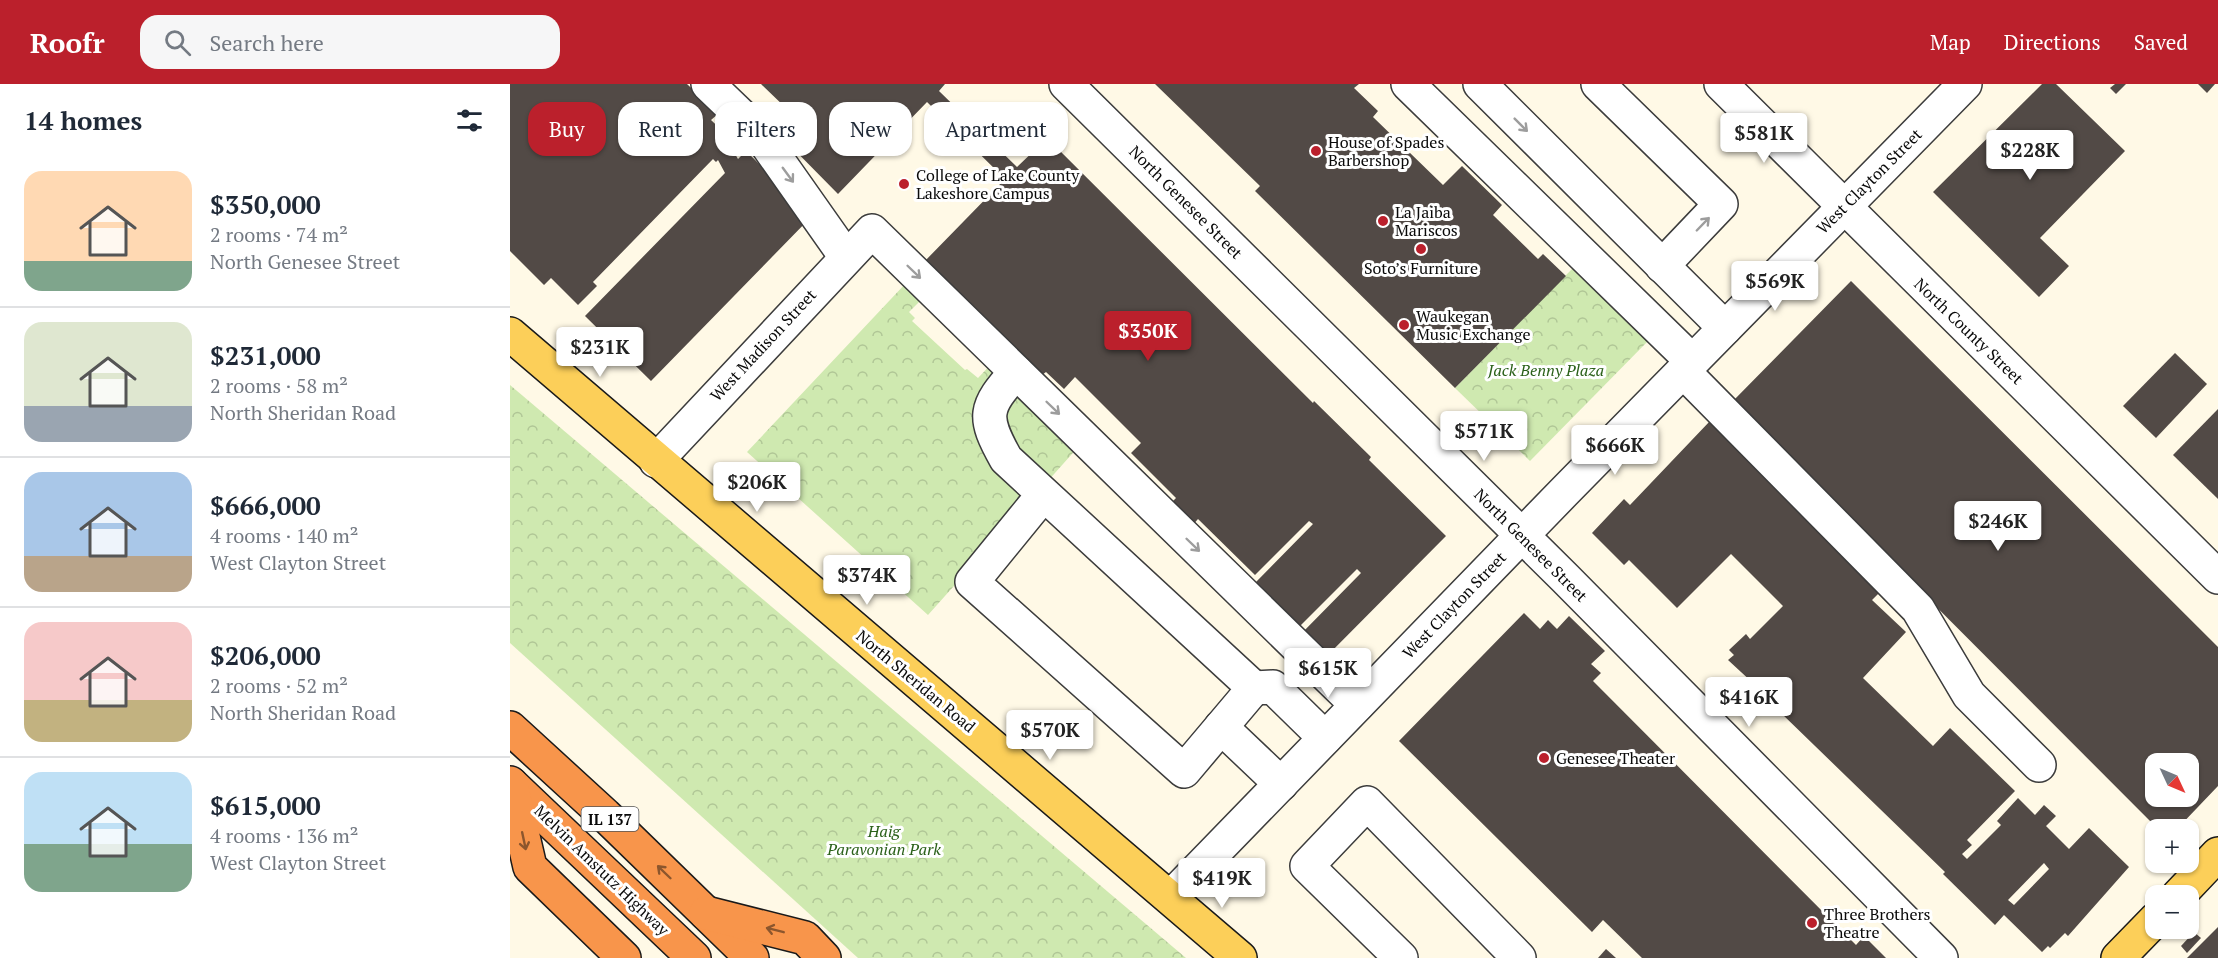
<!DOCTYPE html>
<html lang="en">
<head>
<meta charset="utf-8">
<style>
	:root { --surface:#fff; --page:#f6f6f7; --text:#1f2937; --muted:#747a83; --line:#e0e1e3; --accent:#bb202c }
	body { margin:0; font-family:"PT Serif",serif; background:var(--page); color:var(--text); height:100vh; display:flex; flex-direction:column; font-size:22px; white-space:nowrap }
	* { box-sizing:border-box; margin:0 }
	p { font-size:20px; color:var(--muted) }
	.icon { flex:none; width:33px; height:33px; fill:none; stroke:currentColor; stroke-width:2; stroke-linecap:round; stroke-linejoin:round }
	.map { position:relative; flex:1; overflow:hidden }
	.details { display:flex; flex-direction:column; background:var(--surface); width:510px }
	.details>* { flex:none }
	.hud { position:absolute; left:18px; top:18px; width:570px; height:54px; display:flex; gap:12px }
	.needle { width:39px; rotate:134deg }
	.tools { position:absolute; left:1635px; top:669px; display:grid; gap:12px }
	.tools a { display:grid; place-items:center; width:54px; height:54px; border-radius:12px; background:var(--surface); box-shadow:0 2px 4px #0004; font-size:30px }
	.price { position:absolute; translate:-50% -51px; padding:0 14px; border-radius:6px; background:#fff; color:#222; font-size:20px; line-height:39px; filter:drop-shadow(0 2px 3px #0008) }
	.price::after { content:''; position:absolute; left:50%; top:36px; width:18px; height:14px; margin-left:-9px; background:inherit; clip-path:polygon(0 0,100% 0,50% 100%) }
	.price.selected { background:var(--accent); color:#fff }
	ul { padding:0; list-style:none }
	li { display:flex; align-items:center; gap:18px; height:150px; padding:0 24px }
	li+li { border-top:2px solid var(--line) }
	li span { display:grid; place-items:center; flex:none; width:168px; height:120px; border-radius:18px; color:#555 }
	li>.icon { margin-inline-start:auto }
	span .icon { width:72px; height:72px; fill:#fffc; stroke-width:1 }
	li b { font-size:26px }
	h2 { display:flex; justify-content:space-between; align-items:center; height:72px; padding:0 24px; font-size:26px }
	.pill { padding:0 21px; border-radius:18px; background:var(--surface); box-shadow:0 2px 4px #0004; font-size:21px; line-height:54px }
	.pill.selected { background:var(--accent); color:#fff }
	header { display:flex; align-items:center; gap:36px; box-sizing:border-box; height:84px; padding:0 30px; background:var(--accent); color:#fff }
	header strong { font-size:28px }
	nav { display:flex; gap:33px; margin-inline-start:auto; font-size:21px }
	.search { width:420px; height:54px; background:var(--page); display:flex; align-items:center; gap:15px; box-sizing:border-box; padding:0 21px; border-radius:18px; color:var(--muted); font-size:22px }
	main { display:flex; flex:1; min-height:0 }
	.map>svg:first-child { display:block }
</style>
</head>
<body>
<header>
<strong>Roofr</strong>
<div class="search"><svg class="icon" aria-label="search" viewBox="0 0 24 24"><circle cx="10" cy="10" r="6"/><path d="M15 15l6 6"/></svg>Search here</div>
<nav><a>Map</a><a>Directions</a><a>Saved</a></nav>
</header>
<main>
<section class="details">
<h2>14 homes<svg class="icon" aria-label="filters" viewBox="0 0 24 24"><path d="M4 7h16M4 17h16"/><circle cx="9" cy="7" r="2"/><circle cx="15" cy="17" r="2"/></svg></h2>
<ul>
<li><span style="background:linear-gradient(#ffd9b3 75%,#7fa58c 0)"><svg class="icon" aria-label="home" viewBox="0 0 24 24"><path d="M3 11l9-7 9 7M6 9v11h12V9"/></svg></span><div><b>$350,000</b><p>2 rooms · 74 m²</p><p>North Genesee Street</p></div></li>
<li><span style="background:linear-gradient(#dfe7d0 70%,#9aa5b1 0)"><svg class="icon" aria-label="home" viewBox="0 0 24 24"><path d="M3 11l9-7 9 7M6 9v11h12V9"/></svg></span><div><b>$231,000</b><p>2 rooms · 58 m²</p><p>North Sheridan Road</p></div></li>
<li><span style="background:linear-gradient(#a9c7e8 70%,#b9a48a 0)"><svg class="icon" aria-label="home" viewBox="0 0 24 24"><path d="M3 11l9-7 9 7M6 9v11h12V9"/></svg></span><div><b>$666,000</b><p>4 rooms · 140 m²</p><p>West Clayton Street</p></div></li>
<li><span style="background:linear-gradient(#f6c9c9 65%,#c2b280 0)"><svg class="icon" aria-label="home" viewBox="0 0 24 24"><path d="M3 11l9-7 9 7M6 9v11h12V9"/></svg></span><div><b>$206,000</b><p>2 rooms · 52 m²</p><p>North Sheridan Road</p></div></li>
<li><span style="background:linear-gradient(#bfe0f5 60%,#7fa58c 0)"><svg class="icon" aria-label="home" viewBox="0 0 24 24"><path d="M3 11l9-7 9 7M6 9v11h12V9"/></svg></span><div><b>$615,000</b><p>4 rooms · 136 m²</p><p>West Clayton Street</p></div></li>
</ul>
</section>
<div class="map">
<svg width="1708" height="874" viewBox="0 0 1708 874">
	<defs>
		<pattern id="park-crowns" width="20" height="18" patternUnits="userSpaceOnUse" patternTransform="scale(1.5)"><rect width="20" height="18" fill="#cfe9b0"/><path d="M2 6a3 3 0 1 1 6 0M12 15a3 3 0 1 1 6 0" fill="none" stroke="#b0c696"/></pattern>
	</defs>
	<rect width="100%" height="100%" fill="#fff9e6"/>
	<!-- park -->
	<g fill="url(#park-crowns)">
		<polygon points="1063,184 1138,257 1020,377 945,304"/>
		<polygon points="396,199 413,214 399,228 405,234 402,237 455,286 457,285 468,294 487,274 570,361 418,531 237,368"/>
		<polygon points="0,301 676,874 348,874 0,559"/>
	</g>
	<!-- building -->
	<g fill="#524a46" fill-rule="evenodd">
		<polygon points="0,0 177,0 208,30 201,36 225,59 221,63 228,75 236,67 302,132 141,297 75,232 215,89 208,76 206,78 203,75 83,198 87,202 68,221 41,194 34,201 0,167"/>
		<polygon points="251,0 435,0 429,7 507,83 530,61 537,59 545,62 803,319 804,317 861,373 859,376 936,452 811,578 787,554 851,489 847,485 790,542 746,498 803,440 799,437 745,491 688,435 681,443 659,421 666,414 621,369 631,359 565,293 554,305 536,288 532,291 485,243 481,246 413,179 495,95 417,18 328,110 262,43 278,26"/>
		<polygon points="645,0 849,0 844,4 868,27 863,33 933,101 952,82 992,121 983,131 1028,175 1033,170 1056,192 945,304 745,107 750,102"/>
		<polygon points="1532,0 1546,0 1615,67 1530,154 1559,182 1529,213 1423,108"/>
		<polygon points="1605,0 1616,0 1606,10 1600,4"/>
		<polygon points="1688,0 1705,0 1697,9"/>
		<path d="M 1341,197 L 1708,563 L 1708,702 L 1666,746 L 1649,746 L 1222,318 ZM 1646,680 L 1678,680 L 1678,712 L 1646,712 Z"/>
		<polygon points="1665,269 1697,300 1646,354 1613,322"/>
		<polygon points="1708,325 1708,415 1663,371"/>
		<path d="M 1200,337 L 1372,506 L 1362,516 L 1396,548 L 1353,594 L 1423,662 L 1440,644 L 1505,707 L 1457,756 L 1462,761 L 1452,770 L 1457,775 L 1491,741 L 1487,737 L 1508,714 L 1525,731 L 1534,721 L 1546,732 L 1536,742 L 1559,765 L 1579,744 L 1619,783 L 1558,852 L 1555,849 L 1540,864 L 1538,862 L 1532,868 L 1494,831 L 1485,841 L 1433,790 L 1435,788 L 1272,630 L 1271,625 L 1218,576 L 1224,571 L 1219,566 L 1236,550 L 1240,555 L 1273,522 L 1221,470 L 1167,524 L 1119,476 L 1114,481 L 1082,449 L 1114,415 L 1120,421 ZM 1534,779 L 1539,785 L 1504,821 L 1498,816 Z"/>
		<polygon points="1014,529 1030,545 1038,536 1047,545 1059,532 1095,567 1081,580 1091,589 1083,597 1346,861 1354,852 1376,874 1132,874 1093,836 1082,848 889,657"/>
		<polygon points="1708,843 1708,874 1677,874"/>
		<polygon points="1684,848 1691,854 1677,869 1671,862"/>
		<polygon points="1096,865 1106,874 1088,874"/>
	</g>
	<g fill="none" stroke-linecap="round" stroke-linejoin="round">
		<!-- minor casing -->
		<g stroke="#3c3c3c" stroke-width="36">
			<g id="minor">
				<polyline points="198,0 248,48 336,173"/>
				<polyline points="556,0 1055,494 1431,874"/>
				<polyline points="898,0 1182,277"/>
				<polyline points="970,0 1215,244"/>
				<polyline points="1088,0 1211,120 1152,182"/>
				<polyline points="1211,0 1708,493"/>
				<polyline points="1173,287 1408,525 1459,611 1529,681"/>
				<path d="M 506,288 C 474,324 472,332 496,375 L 744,604 L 674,687 L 462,498 L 533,411"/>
				<polyline points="146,377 362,147 847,621"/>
				<polyline points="744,604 763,603 815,654"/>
				<polyline points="711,643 771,700"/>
				<polyline points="661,813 1054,408 1455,0"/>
				<polyline points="891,874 797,782 857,719 1009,874"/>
			</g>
		</g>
		<!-- major casing -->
		<g stroke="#1a1a1a" stroke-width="36">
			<g id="major">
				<polyline points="0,250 730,874"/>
				<polyline points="1668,812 1708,770"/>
				<polyline points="1608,874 1646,835"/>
			</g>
		</g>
		<!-- highway casing -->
		<g stroke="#1a1a1a" stroke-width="36">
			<g id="highway">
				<polyline points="0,644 95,731 242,874"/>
				<polyline points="0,699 184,874"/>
				<polyline points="1,700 20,783 114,874"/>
				<polyline points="196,829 295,854 314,874"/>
			</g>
		</g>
		<!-- minor -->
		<use href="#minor" stroke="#fff" stroke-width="33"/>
		<!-- major -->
		<use href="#major" stroke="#fccf59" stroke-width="33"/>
		<!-- highway -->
		<use href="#highway" stroke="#f8954b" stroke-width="33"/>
	</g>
	<!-- one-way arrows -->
	<defs><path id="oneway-shaft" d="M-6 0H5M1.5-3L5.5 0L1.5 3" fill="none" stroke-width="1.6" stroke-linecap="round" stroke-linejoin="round" transform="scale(1.5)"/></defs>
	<g stroke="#9d9d9d">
		<use href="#oneway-shaft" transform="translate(1011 41) rotate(45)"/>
		<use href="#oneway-shaft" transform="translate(278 91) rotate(54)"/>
		<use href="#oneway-shaft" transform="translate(1193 140) rotate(-46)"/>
		<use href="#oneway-shaft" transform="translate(404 188) rotate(44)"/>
		<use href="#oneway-shaft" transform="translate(543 324) rotate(44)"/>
		<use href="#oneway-shaft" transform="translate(683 461) rotate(44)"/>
	</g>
	<g stroke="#8c562d">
		<use href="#oneway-shaft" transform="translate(14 757) rotate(78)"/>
		<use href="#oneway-shaft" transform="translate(154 788) rotate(-136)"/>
		<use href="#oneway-shaft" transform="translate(265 846) rotate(-166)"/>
	</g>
	<!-- markers -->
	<g fill="#bb202c" stroke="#fff" stroke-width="2">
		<circle cx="806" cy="67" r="6"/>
		<circle cx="394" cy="100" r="6"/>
		<circle cx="873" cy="137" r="6"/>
		<circle cx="911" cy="165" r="6"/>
		<circle cx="894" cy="241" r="6"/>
		<circle cx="1034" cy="674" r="6"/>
		<circle cx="1302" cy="839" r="6"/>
	</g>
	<g text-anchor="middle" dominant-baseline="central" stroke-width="6" stroke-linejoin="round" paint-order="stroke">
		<!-- shield labels -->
		<rect fill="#fff" stroke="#535353" stroke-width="1.5" x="71.5" y="723" width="57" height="24" rx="4.5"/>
		<g font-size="15" font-weight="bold" fill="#090909">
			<text x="100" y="735">IL 137</text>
		</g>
		<!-- poi labels -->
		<g font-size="16" fill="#090909" stroke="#fff" text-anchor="start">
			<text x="818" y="58">House of Spades<tspan x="818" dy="18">Barbershop</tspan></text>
			<text x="406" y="91">College of Lake County<tspan x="406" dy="18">Lakeshore Campus</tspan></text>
			<text x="885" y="128">La Jaiba<tspan x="885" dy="18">Mariscos</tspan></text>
			<text x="911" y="184" text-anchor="middle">Soto’s Furniture</text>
			<text x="906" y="232">Waukegan<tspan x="906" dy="18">Music Exchange</tspan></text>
			<text x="1046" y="674">Genesee Theater</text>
			<text x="1314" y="830">Three Brothers<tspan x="1314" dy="18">Theatre</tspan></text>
		</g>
		<!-- street labels -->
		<g font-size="16" fill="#090909" stroke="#fff">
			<text transform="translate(1359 97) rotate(-45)">West Clayton Street</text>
			<text transform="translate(676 118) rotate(45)">North Genesee Street</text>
			<text transform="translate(1459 247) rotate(44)">North County Street</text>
			<text transform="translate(253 261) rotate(-47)">West Madison Street</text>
			<text transform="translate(1021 461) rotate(45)">North Genesee Street</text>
			<text transform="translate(944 521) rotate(-46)">West Clayton Street</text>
			<text transform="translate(406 597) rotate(40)">North Sheridan Road</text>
			<text transform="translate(92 786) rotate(44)">Melvin Amstutz Highway</text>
		</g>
		<!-- park labels -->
		<g font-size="16" font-style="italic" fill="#2b611a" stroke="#fff">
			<text x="1036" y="286">Jack Benny Plaza</text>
			<text x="374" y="747">Haig<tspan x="374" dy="18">Paravonian Park</tspan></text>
		</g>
	</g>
</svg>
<div class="tools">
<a><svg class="needle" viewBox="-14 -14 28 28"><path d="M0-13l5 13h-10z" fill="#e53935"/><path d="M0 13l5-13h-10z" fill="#747a83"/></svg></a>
<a>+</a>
<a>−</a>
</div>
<b class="price" style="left:1254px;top:80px">$581K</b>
<b class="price" style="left:1520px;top:97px">$228K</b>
<b class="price" style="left:1265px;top:228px">$569K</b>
<b class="price selected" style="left:638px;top:278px">$350K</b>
<b class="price" style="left:90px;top:294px">$231K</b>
<b class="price" style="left:974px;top:378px">$571K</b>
<b class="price" style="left:1105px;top:392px">$666K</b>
<b class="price" style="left:247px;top:429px">$206K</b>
<b class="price" style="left:1488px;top:468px">$246K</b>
<b class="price" style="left:357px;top:522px">$374K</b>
<b class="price" style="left:818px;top:615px">$615K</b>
<b class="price" style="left:1239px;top:644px">$416K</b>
<b class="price" style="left:540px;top:677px">$570K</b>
<b class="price" style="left:712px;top:825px">$419K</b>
<div class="hud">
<a class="pill selected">Buy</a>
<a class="pill">Rent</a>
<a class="pill">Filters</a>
<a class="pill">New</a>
<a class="pill">Apartment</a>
</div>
</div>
</main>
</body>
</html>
